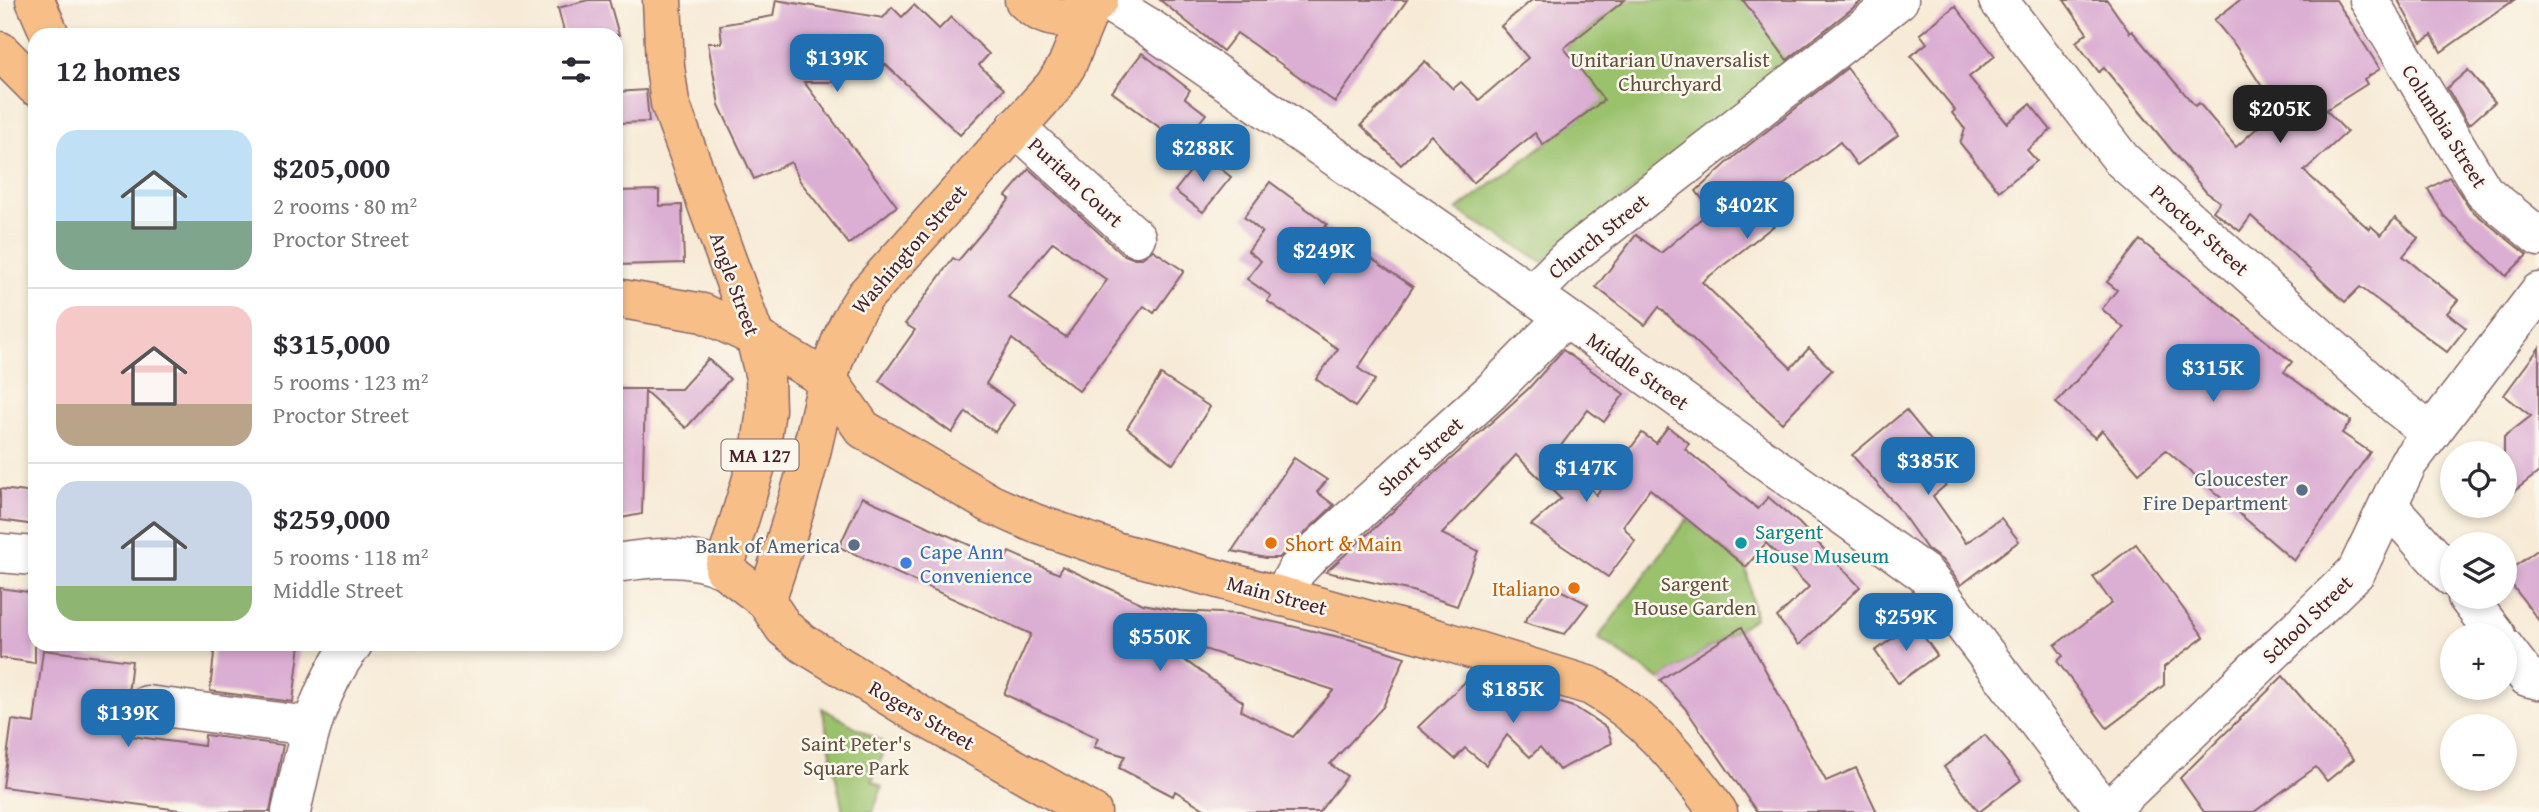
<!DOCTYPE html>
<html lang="en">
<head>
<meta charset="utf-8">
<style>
	:root { --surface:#fff; --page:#f2f2f3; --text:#2b2b33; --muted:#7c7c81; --line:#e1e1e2; --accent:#1f6fb2 }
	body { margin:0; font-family:"Gentium Book Plus",serif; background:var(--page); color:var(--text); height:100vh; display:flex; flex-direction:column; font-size:26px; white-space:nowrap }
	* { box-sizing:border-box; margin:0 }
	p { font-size:23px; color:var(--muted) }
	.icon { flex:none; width:38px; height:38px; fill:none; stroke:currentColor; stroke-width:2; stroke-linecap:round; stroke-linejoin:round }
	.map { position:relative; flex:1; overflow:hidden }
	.side { position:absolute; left:28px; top:28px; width:595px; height:623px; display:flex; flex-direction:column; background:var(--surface); border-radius:21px; box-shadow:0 4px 10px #0003 }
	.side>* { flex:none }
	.fabs { position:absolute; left:2440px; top:441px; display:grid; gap:14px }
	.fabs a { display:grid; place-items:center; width:77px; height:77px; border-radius:50%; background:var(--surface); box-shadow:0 4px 10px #0003; font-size:35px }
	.price { position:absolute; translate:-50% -60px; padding:0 16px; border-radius:14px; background:var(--accent); color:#fff; font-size:23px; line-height:46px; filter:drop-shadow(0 2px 4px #0008) }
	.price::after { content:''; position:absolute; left:50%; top:42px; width:21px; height:16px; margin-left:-10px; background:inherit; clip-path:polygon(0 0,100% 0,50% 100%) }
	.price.selected { background:#222; color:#fff }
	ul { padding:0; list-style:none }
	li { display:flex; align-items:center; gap:21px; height:175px; padding:0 28px }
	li+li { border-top:2px solid var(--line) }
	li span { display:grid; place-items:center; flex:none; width:196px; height:140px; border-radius:21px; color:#555 }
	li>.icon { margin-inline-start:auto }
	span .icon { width:84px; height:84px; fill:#fffc; stroke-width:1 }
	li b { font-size:30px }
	h2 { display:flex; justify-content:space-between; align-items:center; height:84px; padding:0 28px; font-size:30px }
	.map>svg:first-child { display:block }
</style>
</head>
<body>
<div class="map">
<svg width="2539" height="812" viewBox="0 0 2539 812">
	<rect width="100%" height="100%" fill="#fbf7ec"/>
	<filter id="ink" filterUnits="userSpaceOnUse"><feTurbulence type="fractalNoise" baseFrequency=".0143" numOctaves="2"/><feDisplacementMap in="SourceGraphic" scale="14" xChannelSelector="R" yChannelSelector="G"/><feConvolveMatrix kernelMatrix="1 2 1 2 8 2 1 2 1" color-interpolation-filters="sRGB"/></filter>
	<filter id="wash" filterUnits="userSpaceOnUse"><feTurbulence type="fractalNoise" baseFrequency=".00686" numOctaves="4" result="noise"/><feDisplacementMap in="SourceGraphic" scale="28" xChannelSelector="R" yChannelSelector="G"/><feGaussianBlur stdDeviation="1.57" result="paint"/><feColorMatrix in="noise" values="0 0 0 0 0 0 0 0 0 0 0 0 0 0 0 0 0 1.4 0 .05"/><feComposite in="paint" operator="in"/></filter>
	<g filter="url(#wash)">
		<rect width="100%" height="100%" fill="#f7ebd7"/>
		<!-- green -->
		<g fill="#9ac16c" stroke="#72704c" stroke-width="2">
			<polygon points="1625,0 1744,0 1793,63 1543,262 1457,210 1603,100 1550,59 1605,17 1594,2"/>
			<polygon points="1687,519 1746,567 1755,618 1660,680 1598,638"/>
			<polygon points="822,708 887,745 872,781 882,787 873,812 843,812"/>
		</g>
		<g id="blocks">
			<!-- building -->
			<g fill="#dbaed3" fill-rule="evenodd">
				<polygon points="588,0 609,0 619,35 565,35 558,8"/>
				<polygon points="776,0 883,18 892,7 902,17 914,5 939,29 951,17 989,54 979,65 1004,89 960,135 885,64 878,72 842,38 845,82 804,82 897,206 849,244 800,181 791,162 754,179 719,105 708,43 722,43 720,25 773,16"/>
				<polygon points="1160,0 1407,0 1335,102 1237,33 1223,51"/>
				<polygon points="1532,0 1625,0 1564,48 1604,100 1543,145 1535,133 1473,183 1431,135 1401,165 1361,125 1425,61 1453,89 1461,82 1479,100 1528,58 1501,26"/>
				<polygon points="1743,0 1863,0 1787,60"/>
				<polygon points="2064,0 2107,0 2130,33 2132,31 2195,106 2199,103 2236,147 2277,110 2235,45 2214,20 2240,0 2336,0 2380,69 2364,79 2367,84 2326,110 2347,132 2304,171 2369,229 2371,226 2381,235 2395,218 2418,238 2403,256 2458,300 2447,313 2466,328 2447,352 2360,287 2345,302 2251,216 2240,231 2213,211 2220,202 2206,192 2104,68 2099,72 2076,42 2087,33"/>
				<polygon points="2398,0 2514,0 2441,52 2432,35 2421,42"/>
				<polygon points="1955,6 1995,56 1969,77 2007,123 2030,104 2051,130 2027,150 2037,161 1999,191 1960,143 1965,129 1952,113 1955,110 1911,56 1927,43 1920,34"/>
				<polygon points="1142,53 1190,90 1185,98 1206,114 1182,144 1112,92"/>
				<polygon points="1847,68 1898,135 1857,165 1840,142 1769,196 1785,217 1702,282 1791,368 1809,348 1832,370 1782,423 1659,307 1645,325 1596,287 1636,235 1661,253 1711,210 1696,191 1735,156"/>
				<polygon points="2468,70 2495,102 2469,125 2447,88"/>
				<polygon points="646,90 649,122 616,123 616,92"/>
				<polygon points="1203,155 1231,177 1203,212 1175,191"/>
				<path d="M 1029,169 L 1122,254 L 1132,258 L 1142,258 L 1153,250 L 1184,271 L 1154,313 L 1144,306 L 1079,391 L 1012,339 L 986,384 L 1014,404 L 995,432 L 966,412 L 952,433 L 879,381 L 915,330 L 905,324 L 953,258 L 958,261 L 1010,199 L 1006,196 ZM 1053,242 L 1107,280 L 1066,337 L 1008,297 Z"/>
				<polygon points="2449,177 2470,209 2527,255 2506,276 2444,216 2428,189"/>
				<polygon points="1270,182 1327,224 1325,227 1413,287 1358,368 1375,380 1355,407 1316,379 1338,349 1267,301 1271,296 1247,279 1261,261 1248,251 1262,232 1244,217"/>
				<polygon points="659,190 659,206 682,205 684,263 618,265 616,191"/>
				<polygon points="2140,240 2292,362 2284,372 2351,421 2342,433 2370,452 2294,561 2166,450 2139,473 2102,430 2095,438 2056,403 2124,328 2102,309 2117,290 2107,282"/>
				<polygon points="2539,348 2539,472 2504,499 2504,437 2531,416 2504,395"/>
				<polygon points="1563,350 1624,394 1604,422 1588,410 1560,447 1596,495 1642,433 1656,443 1668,427 1689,443 1685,449 1758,509 1768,497 1799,523 1860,587 1799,645 1777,617 1809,587 1766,543 1746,567 1650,489 1623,526 1635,541 1608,577 1531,525 1561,499 1516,455 1442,534 1478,551 1457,606 1412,591 1326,572 1528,389"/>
				<polygon points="708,359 730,379 686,428 645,391 642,514 616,519 616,389 681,389"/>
				<polygon points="1161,375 1210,407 1173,464 1127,428"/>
				<polygon points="1906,410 1949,463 1936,473 1946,485 1933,496 1966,543 2001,518 2019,541 1961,585 1942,560 1927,549 1896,505 1852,455"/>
				<polygon points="1294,458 1327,480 1317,492 1334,505 1279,558 1266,558 1232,551"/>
				<polygon points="0,489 35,493 35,525 0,520"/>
				<path d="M 862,497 L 1005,561 L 1009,552 L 1059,574 L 1062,566 L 1143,604 L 1180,611 L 1239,614 L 1352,640 L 1405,657 L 1383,707 L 1330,764 L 1347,776 L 1319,812 L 1209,812 L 1175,791 L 1173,796 L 1119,768 L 1125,756 L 1094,747 L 1098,738 L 1004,694 L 1031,634 L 839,547 ZM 1141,629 L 1194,646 L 1334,690 L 1293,737 L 1241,711 L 1243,702 Z"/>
				<polygon points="2136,544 2204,637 2164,667 2164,685 2107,728 2057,661 2063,656 2055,645 2112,603 2093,577"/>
				<polygon points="2539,549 2539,621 2504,574"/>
				<polygon points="1550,585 1588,604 1565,634 1524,622"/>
				<polygon points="0,588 35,593 35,663 0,658"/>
				<polygon points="1914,623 1937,655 1898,683 1875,651"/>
				<polygon points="1742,627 1826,781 1856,768 1877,812 1757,812 1685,708 1660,680"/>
				<polygon points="215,644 300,644 293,702 210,691"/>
				<polygon points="43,650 132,661 123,735 204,746 205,735 283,745 270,812 195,812 3,787 12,720 34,723"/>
				<polygon points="2283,676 2354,759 2327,781 2316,767 2254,812 2204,812 2180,778"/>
				<polygon points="1467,680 1501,689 1506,685 1576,708 1607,728 1612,743 1559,770 1540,747 1530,757 1507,735 1486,765 1465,748 1455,759 1418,727"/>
				<polygon points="1985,735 2021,780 1979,812 1944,767"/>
			</g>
		</g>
	</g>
	<g filter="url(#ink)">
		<use href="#blocks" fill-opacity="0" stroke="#876667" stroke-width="2"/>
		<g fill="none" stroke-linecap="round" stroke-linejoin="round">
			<!-- minor casing -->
			<g stroke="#876667" stroke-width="41">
				<g id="minor">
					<polyline points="1104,0 1147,26 1532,294 1925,574 2106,812"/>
					<polyline points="1998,0 2122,160 2398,407 2431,433"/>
					<polyline points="2369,0 2484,192 2539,237"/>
					<polyline points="1016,127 1136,237"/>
					<polyline points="1532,294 1569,257 1899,0"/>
					<polyline points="2388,505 2452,577"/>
					<polyline points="0,553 35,556"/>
					<path d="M 616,563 C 654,557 689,554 724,569"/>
					<polyline points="1282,597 1296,571 1311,555 1490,393 1564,318"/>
					<polyline points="2467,597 2496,635"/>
					<polyline points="2504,647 2527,677 2539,680"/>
					<polyline points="147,705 310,726"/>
					<path d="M 291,812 C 305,752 314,693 353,644"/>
					<polyline points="2107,812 2356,572 2408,463 2539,292"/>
				</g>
			</g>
			<!-- major casing -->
			<g stroke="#876667" stroke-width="41">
				<g id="major">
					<polyline points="35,0 50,35"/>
					<polyline points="662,0 665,66 670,103 755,337 765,378 766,410 760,453 724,569 766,601 784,628 804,644 920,715 1092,812"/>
					<path d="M 1024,0 C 1047,23 1076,24 1099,0"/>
					<polyline points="0,51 35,86"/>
					<path d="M 616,298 L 703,313 L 755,337 L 829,381 L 863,429 L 991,504 L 1034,523 L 1115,551 L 1435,638 L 1591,686 C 1646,717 1682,762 1718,812"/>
					<path d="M 766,601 C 782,553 797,505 810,457 C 824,400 831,344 865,296 L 1054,86 L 1067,65 L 1090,9"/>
				</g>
			</g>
			<!-- minor -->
			<use href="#minor" stroke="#fff" stroke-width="38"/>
			<!-- major -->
			<use href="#major" stroke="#f7be87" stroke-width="38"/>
		</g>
	</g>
	<!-- markers -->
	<g fill="#5c6f8a" stroke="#fbf7ec" stroke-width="2.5">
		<circle cx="2302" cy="490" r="7"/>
		<circle cx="854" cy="545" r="7"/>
	</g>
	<g fill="#e8710a" stroke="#fbf7ec" stroke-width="2.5">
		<circle cx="1271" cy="543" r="7"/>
		<circle cx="1574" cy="588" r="7"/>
	</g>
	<circle fill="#0f9aa8" stroke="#fbf7ec" stroke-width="2.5" cx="1741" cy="543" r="7"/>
	<circle fill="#3f7fe0" stroke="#fbf7ec" stroke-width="2.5" cx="906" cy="563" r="7"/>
	<g text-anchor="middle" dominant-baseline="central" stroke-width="5" stroke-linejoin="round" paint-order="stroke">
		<!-- shield labels -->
		<rect fill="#fbf7ec" stroke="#7f6065" stroke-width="2" x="721.5" y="439.5" width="77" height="31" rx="5"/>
		<g font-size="19" font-weight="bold" fill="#4a1f2b">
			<text x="760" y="455">MA 127</text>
		</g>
		<!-- park labels -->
		<g font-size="21" fill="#62503e" stroke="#fbf7ec">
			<text x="1670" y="59">Unitarian Unaversalist<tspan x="1670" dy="24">Churchyard</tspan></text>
			<text x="1695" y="583">Sargent<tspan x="1695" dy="24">House Garden</tspan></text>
			<text x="856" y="743">Saint Peter's<tspan x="856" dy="24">Square Park</tspan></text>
		</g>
		<!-- street labels -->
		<g font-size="21" fill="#4a1f2b" stroke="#fbf7ec">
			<text transform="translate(2445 126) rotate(58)">Columbia Street</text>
			<text transform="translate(1076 182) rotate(43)">Puritan Court</text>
			<text transform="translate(2200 230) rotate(42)">Proctor Street</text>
			<text transform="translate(1598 236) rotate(-39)">Church Street</text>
			<text transform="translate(909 249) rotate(-49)">Washington Street</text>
			<text transform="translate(735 284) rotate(70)">Angle Street</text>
			<text transform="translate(1638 371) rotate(35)">Middle Street</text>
			<text transform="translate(1420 456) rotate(-42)">Short Street</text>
			<text transform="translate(1277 595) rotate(15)">Main Street</text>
			<text transform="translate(2307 619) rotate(-44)">School Street</text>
			<text transform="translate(922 715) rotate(30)">Rogers Street</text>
		</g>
		<!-- service labels -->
		<g font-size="21" fill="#4e5e75" stroke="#fbf7ec" text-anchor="end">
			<text x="2288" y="478">Gloucester<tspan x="2288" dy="24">Fire Department</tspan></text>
			<text x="840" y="545">Bank of America</text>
		</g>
		<!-- culture labels -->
		<g font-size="21" fill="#0d838f" stroke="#fbf7ec" text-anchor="start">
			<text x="1755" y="531">Sargent<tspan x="1755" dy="24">House Museum</tspan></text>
		</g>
		<!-- food labels -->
		<g font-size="21" fill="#c56008" stroke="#fbf7ec" text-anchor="start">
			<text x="1285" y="543">Short &amp; Main</text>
			<text x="1560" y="588" text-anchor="end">Italiano</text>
		</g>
		<!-- shop labels -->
		<g font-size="21" fill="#366cbe" stroke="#fbf7ec" text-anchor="start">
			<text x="920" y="551">Cape Ann<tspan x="920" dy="24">Convenience</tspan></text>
		</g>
	</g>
</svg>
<div class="fabs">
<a><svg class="icon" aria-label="locate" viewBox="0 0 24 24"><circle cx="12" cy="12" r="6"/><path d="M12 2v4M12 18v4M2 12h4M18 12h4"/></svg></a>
<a><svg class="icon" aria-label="layers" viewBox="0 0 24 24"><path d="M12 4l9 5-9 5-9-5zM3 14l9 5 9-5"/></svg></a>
<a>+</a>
<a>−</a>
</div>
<b class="price" style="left:837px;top:94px">$139K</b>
<b class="price selected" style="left:2280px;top:145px">$205K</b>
<b class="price" style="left:1203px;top:184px">$288K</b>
<b class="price" style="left:1747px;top:241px">$402K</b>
<b class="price" style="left:1324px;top:287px">$249K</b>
<b class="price" style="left:2213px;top:404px">$315K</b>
<b class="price" style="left:1928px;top:497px">$385K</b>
<b class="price" style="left:1586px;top:504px">$147K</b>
<b class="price" style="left:1906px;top:653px">$259K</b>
<b class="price" style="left:1160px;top:673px">$550K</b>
<b class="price" style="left:1513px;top:725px">$185K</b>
<b class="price" style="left:128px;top:749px">$139K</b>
<section class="side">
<h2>12 homes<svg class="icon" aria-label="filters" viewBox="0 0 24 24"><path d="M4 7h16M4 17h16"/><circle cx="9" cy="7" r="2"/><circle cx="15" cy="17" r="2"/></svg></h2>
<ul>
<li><span style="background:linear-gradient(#bfe0f5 65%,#7fa58c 0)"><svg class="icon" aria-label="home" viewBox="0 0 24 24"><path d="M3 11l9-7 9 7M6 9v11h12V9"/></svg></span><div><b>$205,000</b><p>2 rooms · 80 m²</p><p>Proctor Street</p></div></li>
<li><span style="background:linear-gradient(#f6c9c9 70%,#b9a48a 0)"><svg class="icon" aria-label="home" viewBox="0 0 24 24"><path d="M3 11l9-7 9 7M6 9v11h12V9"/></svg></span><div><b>$315,000</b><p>5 rooms · 123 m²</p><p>Proctor Street</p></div></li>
<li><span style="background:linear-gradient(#c9d6e8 75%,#8fb573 0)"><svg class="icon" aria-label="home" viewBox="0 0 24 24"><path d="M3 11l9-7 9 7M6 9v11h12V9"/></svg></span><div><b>$259,000</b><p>5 rooms · 118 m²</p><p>Middle Street</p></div></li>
</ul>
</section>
</div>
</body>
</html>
